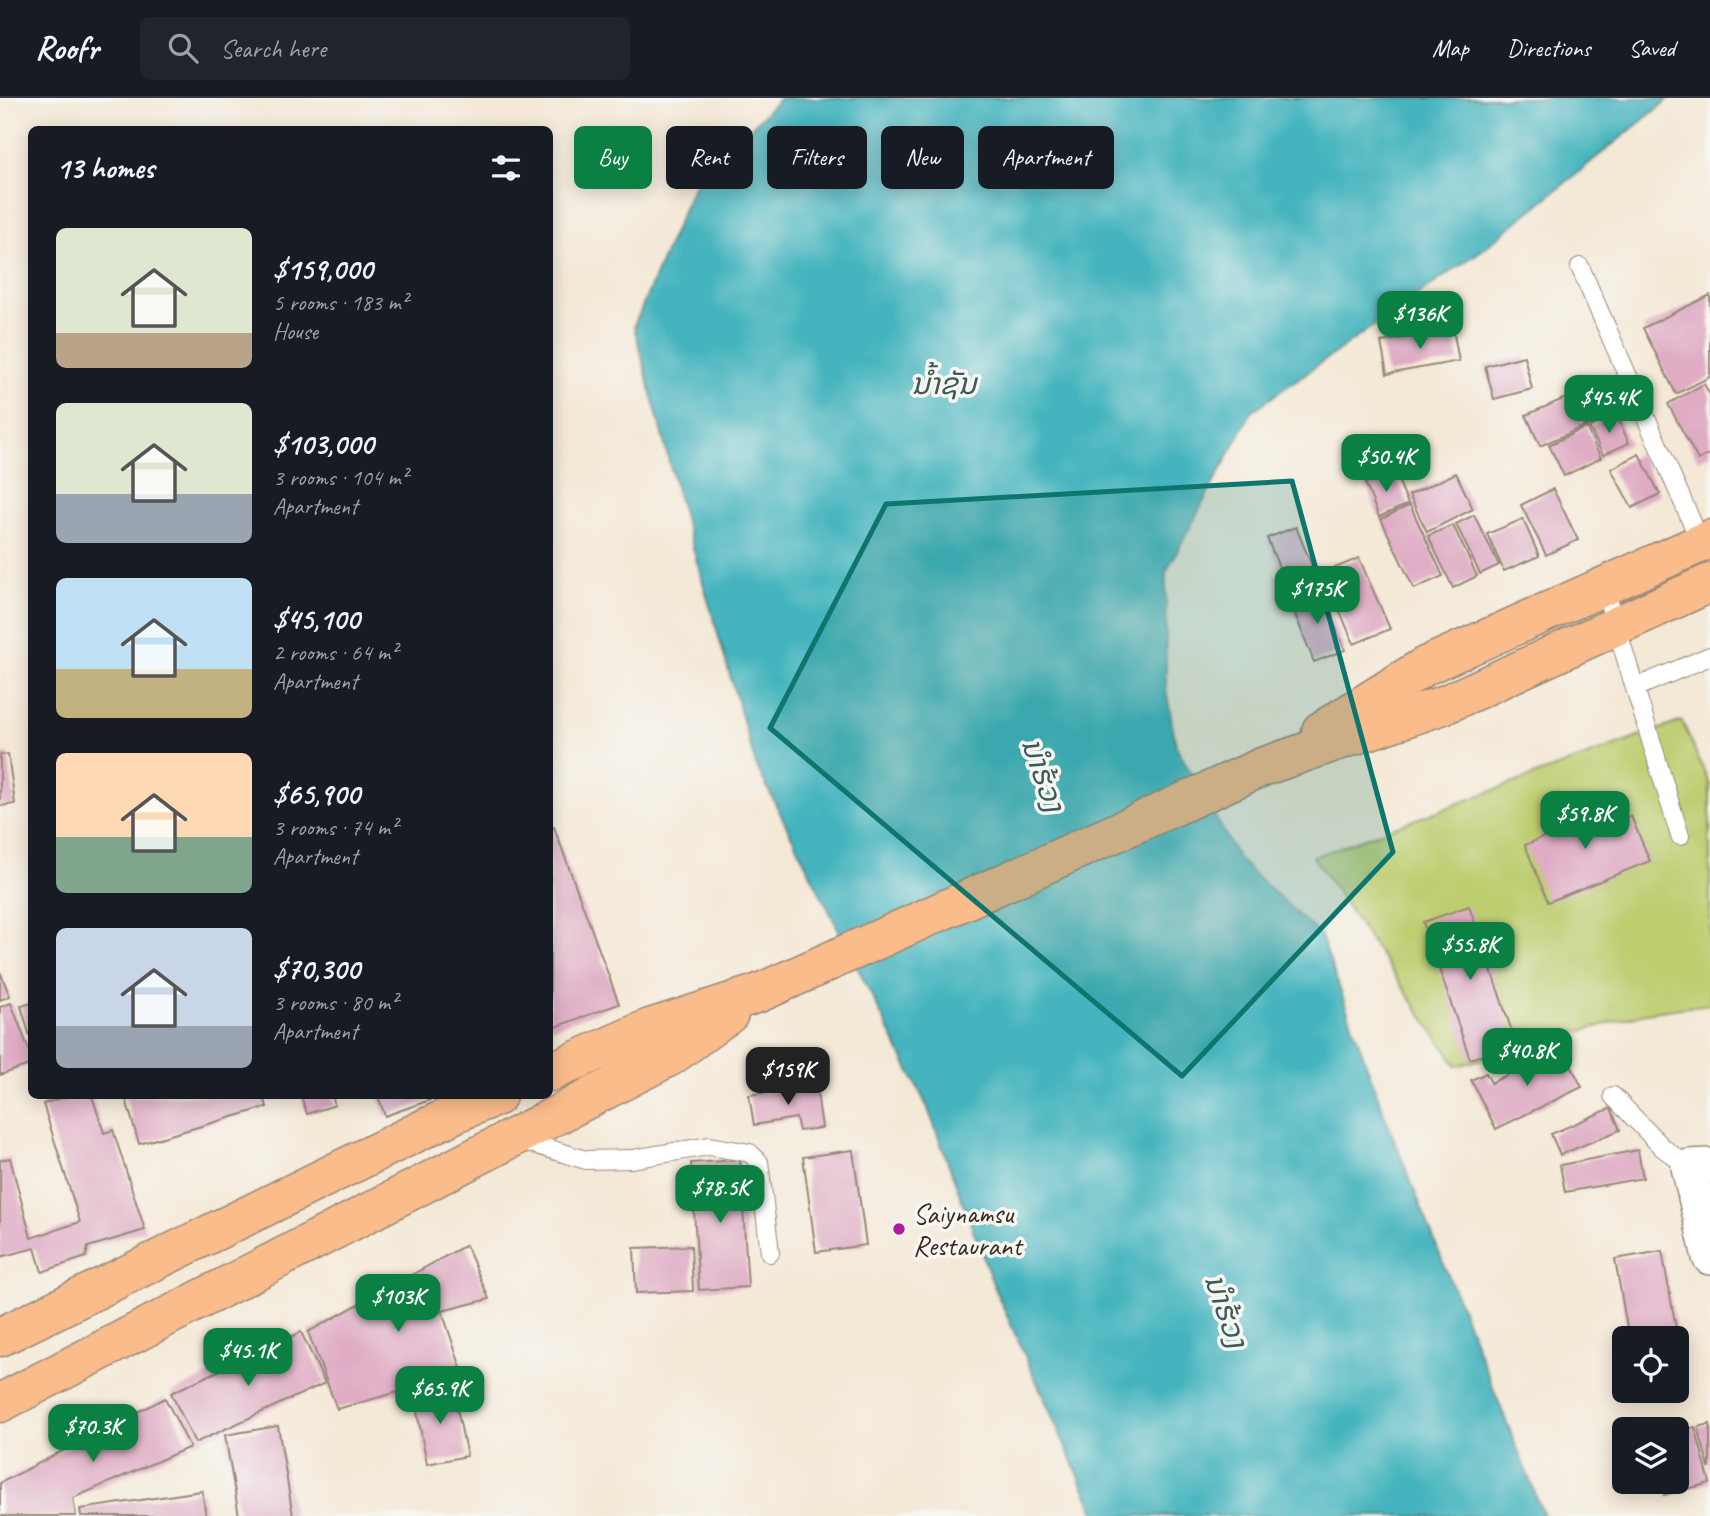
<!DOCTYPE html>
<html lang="en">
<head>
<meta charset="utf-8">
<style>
	:root { --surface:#171b24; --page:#20242c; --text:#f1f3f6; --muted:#9ea1a6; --line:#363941; --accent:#0b8043 }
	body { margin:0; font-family:Caveat,"Noto Sans Lao",sans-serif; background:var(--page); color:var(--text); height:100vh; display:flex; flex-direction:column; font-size:26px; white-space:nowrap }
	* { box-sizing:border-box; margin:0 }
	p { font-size:23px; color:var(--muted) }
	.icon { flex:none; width:38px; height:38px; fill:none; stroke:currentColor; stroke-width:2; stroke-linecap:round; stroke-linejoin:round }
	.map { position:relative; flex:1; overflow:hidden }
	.drawer { position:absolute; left:28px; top:28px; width:525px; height:973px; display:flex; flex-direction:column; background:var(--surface); border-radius:10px; box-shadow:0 4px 18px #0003 }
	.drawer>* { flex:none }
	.hud { position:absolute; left:574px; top:28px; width:665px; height:63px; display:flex; gap:14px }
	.fabs { position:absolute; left:1612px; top:1228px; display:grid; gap:14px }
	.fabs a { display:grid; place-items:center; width:77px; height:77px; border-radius:10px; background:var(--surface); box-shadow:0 4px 18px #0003; font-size:35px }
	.price { position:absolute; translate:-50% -60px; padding:0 16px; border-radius:14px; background:var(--accent); color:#fff; font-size:23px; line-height:46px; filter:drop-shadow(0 2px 4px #0008) }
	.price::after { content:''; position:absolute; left:50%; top:42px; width:21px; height:16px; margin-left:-10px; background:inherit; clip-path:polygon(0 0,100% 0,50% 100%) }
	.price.selected { background:#222; color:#fff }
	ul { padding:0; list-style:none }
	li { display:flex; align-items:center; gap:21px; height:175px; padding:0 28px }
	li span { display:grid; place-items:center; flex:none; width:196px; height:140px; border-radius:10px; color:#555 }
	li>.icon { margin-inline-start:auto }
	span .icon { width:84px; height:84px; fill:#fffc; stroke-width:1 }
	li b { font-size:30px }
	h2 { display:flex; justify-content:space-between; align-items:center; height:84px; padding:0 28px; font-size:30px }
	.tag { padding:0 24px; border-radius:10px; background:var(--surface); box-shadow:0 4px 18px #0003; font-size:24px; line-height:63px }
	.tag.selected { background:var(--accent); color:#fff }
	header { display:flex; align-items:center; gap:42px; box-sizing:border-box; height:98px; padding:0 35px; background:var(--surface); border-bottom:2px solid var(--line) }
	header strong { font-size:33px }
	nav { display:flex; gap:38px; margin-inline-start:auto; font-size:24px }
	.search { width:490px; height:63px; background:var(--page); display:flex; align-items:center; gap:18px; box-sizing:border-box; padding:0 24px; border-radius:10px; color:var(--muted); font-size:26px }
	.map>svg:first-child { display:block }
</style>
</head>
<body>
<header>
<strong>Roofr</strong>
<div class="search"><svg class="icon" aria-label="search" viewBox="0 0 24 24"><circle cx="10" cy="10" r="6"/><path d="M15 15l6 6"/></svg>Search here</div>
<nav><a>Map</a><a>Directions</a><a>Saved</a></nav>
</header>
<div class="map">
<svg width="1710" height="1418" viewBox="0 0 1710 1418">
	<rect width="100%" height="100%" fill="#f6f6f2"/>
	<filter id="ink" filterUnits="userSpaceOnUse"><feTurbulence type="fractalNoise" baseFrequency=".0143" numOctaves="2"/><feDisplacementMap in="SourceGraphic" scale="14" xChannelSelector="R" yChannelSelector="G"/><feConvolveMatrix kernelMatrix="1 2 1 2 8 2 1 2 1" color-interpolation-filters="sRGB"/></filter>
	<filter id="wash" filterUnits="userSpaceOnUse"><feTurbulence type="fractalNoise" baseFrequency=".00686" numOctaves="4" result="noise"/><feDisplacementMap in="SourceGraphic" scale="28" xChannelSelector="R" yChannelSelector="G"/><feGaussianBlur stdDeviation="1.57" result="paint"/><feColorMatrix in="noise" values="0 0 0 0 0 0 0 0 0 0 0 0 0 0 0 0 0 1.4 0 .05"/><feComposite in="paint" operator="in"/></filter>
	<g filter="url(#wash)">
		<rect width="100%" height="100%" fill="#f4e8d6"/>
		<!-- green -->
		<polygon fill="#bdcd70" stroke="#7c7c47" stroke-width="2" points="1682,623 1710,687 1710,906 1646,915 1457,968 1313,759"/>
		<!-- water -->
		<polygon fill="#45b4be" stroke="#406f6e" stroke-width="2" points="780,0 1670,0 1482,152 1252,313 1166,474 1166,591 1176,648 1239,762 1321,838 1384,1016 1544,1418 1097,1418 995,1191 927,1008 756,667 679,402 634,228 693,89"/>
		<g id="blocks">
			<!-- building -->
			<g fill="#dfacc4">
				<polygon points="1710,197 1710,279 1676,296 1643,230"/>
				<polygon points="1453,231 1459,263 1387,276 1381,244"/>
				<polygon points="1524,258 1532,291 1494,301 1485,268"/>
				<polygon points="1598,286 1612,316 1540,348 1526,317"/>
				<polygon points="1704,286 1710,297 1710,356 1698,362 1668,306"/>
				<polygon points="1616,316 1629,345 1603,357 1589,329"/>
				<polygon points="1586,329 1601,360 1564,378 1549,347"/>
				<polygon points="1639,356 1660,396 1632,410 1611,371"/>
				<polygon points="1394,372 1408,406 1379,419 1365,385"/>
				<polygon points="1456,375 1473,411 1427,434 1409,397"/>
				<polygon points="1553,391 1578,442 1546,457 1521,407"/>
				<polygon points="1410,407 1443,478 1414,491 1381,421"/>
				<polygon points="1474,417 1499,467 1480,476 1456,426"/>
				<polygon points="1523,421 1539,458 1504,473 1487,436"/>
				<polygon points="1453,427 1477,478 1453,490 1428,438"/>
				<polygon points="1296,429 1316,478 1287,489 1267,440"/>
				<polygon points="1359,460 1390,531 1354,546 1323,475"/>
				<polygon points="1320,491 1345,552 1314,564 1290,503"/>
				<polygon points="8,656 15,706 0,708 0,657"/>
				<polygon points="1604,704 1613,726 1631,718 1650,763 1548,804 1525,747 1544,739 1540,729"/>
				<polygon points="554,729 619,906 552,930 550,923 550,730"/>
				<polygon points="1469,808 1516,945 1470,961 1423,824"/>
				<polygon points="0,874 10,898 0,902"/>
				<polygon points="11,905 32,960 32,966 0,977 0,909"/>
				<polygon points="32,905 32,942 31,942 21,908"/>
				<polygon points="1562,950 1582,989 1496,1031 1471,982 1486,975 1491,985"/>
				<polygon points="816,987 822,1030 799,1033 796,1020 754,1027 749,997"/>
				<polygon points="68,998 92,998 104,1035 113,1032 145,1132 88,1149 86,1159 42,1174 35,1150 0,1159 0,1062 10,1060 31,1140 80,1124 43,1006"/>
				<polygon points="125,998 264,998 267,1009 139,1046"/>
				<polygon points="301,998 332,998 335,1007 307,1016"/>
				<polygon points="378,998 429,998 430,1002 385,1018"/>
				<polygon points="1611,1010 1620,1032 1560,1057 1551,1036"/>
				<polygon points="853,1052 866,1147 816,1154 803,1059"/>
				<polygon points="1638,1052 1643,1080 1565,1094 1560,1067"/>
				<polygon points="740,1062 748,1189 699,1192 691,1065"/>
				<polygon points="466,1147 489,1201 442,1213 463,1276 337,1311 308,1234"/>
				<polygon points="691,1148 693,1193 636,1195 634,1150"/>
				<polygon points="1662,1153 1678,1241 1629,1241 1615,1161"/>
				<polygon points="301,1234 325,1285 195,1345 171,1295"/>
				<polygon points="1676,1241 1678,1241 1681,1260 1676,1260"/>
				<polygon points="453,1291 467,1358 427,1366 414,1298"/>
				<polygon points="165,1300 190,1349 73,1400 76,1418 0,1418 0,1385"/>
				<polygon points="1710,1326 1710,1370 1709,1370 1698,1329"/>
				<polygon points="278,1328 293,1418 239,1418 225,1337"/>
				<polygon points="1695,1329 1710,1385 1664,1397 1661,1384 1676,1384 1676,1334"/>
				<polygon points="202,1393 206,1418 81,1418 80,1411"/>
			</g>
		</g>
	</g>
	<g filter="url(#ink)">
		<use href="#blocks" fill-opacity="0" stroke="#98897a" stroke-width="2"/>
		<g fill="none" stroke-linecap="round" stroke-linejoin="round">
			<!-- lane casing -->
			<g stroke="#98897a" stroke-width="20">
				<g id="lane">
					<polyline points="1580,169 1701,445"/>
					<polyline points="1604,489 1635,590 1710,558"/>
					<polyline points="1635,590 1680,738"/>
					<polyline points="1613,998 1663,1050 1689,1069"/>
					<polyline points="517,1041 586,1062 632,1061 709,1048 750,1055 759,1064 770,1155"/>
				</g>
			</g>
			<!-- street casing -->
			<g stroke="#98897a" stroke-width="38">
				<polyline id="street" points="1710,1068 1689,1069 1710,1159"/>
			</g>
			<!-- highway casing -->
			<g stroke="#98897a" stroke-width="41">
				<g id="highway">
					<polyline points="1321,633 1425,568 1710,441"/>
					<polyline points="550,974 650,930 759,895 1262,669 1446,606 1710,485"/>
					<polyline points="0,1239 456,1015 497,998"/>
					<polyline points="0,1305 671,958 729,916"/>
				</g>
			</g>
			<!-- lane -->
			<use href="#lane" stroke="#fff" stroke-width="18"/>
			<!-- street -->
			<use href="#street" stroke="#fff" stroke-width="35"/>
			<!-- highway -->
			<use href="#highway" stroke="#fabc8b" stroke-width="38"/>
		</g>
	</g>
	<!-- marked area -->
	<path fill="#0f766e" fill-opacity="0.2" stroke="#0f766e" stroke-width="5" stroke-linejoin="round" d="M 1292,383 L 1393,754 L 1182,978 L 770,630 L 886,406 Z"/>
	<!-- markers -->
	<circle fill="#b5179e" stroke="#f6f6f2" stroke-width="2.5" cx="899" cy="1131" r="7"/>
	<g text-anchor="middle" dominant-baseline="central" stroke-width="7" stroke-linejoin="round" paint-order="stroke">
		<!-- poi labels -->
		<g font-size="28" fill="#3b2a1e" stroke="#f6f6f2" text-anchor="start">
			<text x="913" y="1115">Saiynamsu<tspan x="913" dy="32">Restaurant</tspan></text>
		</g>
		<!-- water labels -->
		<g font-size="30" font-style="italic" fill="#3e5a56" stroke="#f6f6f2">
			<text x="944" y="286">ນ້ຳຊັນ</text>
			<text transform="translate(1043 677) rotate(71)">ນຳ້ຮວງ</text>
			<text transform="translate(1226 1213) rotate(71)">ນຳ້ຮວງ</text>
		</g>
	</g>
</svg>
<div class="fabs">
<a><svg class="icon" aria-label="locate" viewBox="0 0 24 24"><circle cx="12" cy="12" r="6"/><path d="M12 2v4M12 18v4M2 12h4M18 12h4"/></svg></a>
<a><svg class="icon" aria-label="layers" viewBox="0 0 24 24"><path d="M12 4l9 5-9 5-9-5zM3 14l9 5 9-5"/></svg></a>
</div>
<b class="price" style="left:1420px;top:253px">$136K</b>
<b class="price" style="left:1609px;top:337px">$45.4K</b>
<b class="price" style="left:1386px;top:396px">$50.4K</b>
<b class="price" style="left:1317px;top:528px">$175K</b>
<b class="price" style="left:1585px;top:753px">$59.8K</b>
<b class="price" style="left:1470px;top:884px">$55.8K</b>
<b class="price" style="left:1527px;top:990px">$40.8K</b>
<b class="price selected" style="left:788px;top:1009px">$159K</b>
<b class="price" style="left:720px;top:1127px">$78.5K</b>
<b class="price" style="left:398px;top:1236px">$103K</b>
<b class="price" style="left:248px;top:1290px">$45.1K</b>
<b class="price" style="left:440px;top:1328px">$65.9K</b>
<b class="price" style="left:93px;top:1366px">$70.3K</b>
<div class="hud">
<a class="tag selected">Buy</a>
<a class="tag">Rent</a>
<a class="tag">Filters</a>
<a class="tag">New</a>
<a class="tag">Apartment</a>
</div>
<section class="drawer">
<h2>13 homes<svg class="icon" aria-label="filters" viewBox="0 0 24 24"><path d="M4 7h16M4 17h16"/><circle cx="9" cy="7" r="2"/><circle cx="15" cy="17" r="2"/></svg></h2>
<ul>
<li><span style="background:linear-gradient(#dfe7d0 75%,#b9a48a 0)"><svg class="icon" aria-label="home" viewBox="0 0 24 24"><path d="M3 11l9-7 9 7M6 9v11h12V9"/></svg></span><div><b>$159,000</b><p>5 rooms · 183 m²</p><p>House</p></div></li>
<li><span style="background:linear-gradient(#dfe7d0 65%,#9aa5b1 0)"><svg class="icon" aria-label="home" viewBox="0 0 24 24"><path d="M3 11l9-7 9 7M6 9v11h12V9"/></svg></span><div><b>$103,000</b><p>3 rooms · 104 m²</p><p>Apartment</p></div></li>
<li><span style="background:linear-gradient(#bfe0f5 65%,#c2b280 0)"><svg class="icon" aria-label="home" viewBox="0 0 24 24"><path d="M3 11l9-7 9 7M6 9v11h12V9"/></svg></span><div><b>$45,100</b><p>2 rooms · 64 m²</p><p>Apartment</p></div></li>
<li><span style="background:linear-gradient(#ffd9b3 60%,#7fa58c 0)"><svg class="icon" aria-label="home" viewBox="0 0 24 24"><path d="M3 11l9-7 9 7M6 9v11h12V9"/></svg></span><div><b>$65,900</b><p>3 rooms · 74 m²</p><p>Apartment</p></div></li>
<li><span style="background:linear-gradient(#c9d6e8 70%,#9aa5b1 0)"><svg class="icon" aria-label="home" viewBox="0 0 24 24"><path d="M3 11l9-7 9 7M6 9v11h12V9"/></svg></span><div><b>$70,300</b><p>3 rooms · 80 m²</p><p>Apartment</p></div></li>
</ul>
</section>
</div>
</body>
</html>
